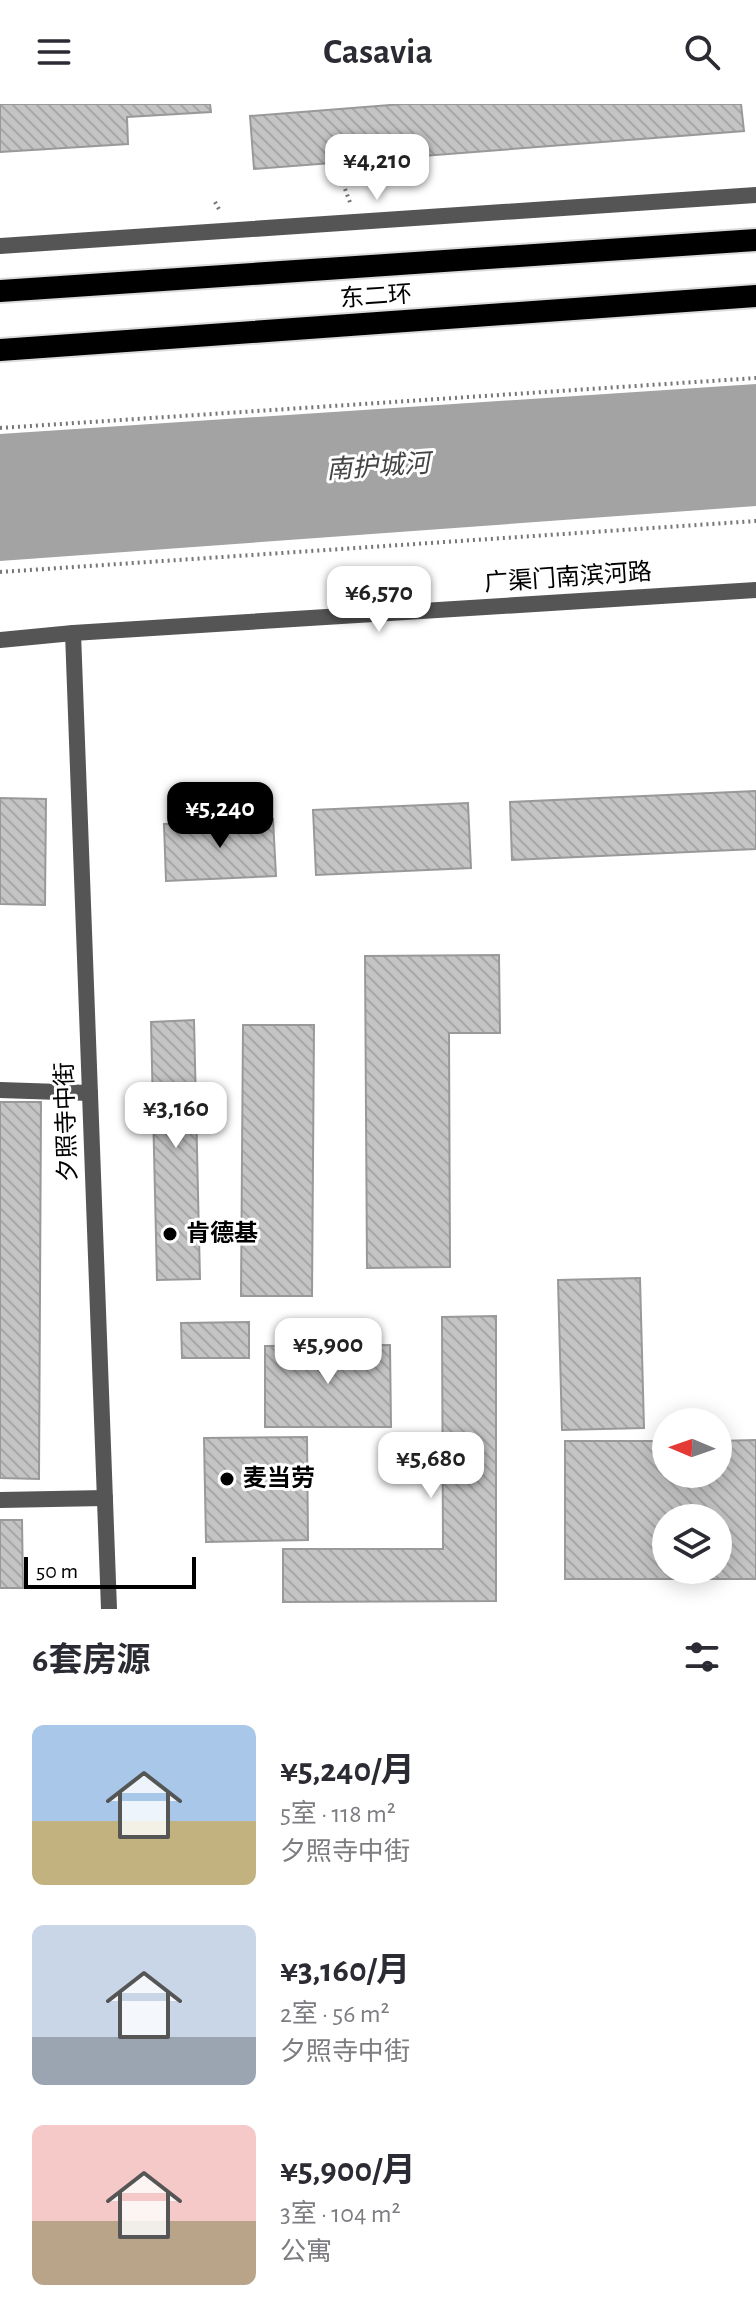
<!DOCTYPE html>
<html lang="zh">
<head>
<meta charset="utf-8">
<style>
	:root { --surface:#fff; --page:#f7f7f7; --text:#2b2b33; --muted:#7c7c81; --accent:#000 }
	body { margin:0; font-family:"Alegreya Sans","Noto Sans SC",sans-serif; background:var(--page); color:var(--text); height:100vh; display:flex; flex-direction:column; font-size:30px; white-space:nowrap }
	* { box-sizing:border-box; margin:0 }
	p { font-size:26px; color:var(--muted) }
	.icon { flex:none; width:44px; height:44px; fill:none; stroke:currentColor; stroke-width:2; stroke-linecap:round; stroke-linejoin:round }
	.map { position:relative; height:1505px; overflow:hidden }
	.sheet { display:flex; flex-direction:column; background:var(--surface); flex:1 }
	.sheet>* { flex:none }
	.needle { width:52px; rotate:272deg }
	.tools { position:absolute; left:652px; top:1304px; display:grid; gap:16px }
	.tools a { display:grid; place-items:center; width:80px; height:80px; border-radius:50%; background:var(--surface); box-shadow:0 4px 20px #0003; font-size:40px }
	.scale { position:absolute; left:24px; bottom:20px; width:172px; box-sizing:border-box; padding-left:8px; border:4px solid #000; border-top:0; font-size:22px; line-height:28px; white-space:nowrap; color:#000; -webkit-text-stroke:6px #fff; paint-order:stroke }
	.price { position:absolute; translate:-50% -68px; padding:0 18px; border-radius:16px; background:#fff; color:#222; font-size:26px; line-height:52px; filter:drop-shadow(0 2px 4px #0008) }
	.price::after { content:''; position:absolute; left:50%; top:48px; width:24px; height:18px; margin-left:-12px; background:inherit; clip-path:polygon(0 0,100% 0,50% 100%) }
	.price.active { background:var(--accent); color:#fff }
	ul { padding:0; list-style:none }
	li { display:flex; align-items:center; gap:24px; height:200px; padding:0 32px }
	li span { display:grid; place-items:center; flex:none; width:224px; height:160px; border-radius:12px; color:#555 }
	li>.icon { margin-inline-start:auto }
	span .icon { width:96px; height:96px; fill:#fffc; stroke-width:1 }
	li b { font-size:34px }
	h2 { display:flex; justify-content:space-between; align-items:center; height:96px; padding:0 32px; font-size:34px }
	header { display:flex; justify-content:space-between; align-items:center; height:104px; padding:0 32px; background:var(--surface); font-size:36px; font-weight:600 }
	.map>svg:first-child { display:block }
</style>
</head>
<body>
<header><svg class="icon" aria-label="menu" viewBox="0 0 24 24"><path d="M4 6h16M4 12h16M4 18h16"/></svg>Casavia<svg class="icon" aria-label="search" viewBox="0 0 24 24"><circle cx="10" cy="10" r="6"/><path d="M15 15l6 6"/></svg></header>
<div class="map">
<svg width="756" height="1505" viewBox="0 0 756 1505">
	<defs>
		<pattern id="building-back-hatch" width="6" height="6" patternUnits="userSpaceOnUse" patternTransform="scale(2)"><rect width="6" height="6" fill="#c4c4c4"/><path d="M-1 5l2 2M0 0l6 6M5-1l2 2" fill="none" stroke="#a7a7a7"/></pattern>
	</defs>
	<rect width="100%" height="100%" fill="#fff"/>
	<!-- water -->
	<polygon fill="#a3a3a3" points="756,280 756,402 0,457 0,330"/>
	<!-- building -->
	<g fill="url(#building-back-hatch)" stroke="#999" stroke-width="2" fill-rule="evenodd">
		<polygon points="0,0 210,0 211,8 127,13 128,40 0,48"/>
		<polygon points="403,0 741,0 744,27 254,65 250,12"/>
		<polygon points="756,687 756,745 512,756 510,698"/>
		<polygon points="0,694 46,695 45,801 0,800"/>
		<polygon points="468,699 471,764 316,771 313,706"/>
		<polygon points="273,715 276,772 166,777 164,720"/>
		<polygon points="499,851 500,929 449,929 450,1163 367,1164 365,852"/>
		<polygon points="194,916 200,1175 157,1176 151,918"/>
		<polygon points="243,921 314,921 312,1192 241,1192"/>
		<polygon points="0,998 41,998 39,1375 0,1374"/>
		<polygon points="640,1174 644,1324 562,1326 558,1176"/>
		<polygon points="496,1212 496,1497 283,1498 283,1445 443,1445 442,1213"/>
		<polygon points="249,1218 249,1254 182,1254 181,1219"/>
		<polygon points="390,1241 391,1323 265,1323 265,1242"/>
		<polygon points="307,1333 308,1436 206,1438 204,1334"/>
		<path d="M 756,1336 L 756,1475 L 565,1475 L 565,1337 L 666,1337 L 666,1370 L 718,1370 L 718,1337 ZM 666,1414 L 718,1414 L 718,1466 L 666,1466 Z"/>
		<polygon points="0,1416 22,1416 23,1484 0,1484"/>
	</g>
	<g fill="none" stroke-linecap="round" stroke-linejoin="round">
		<!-- trunk casing -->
		<g stroke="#dbdbdb" stroke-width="26">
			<g id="trunk">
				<polyline points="0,187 756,136"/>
				<polyline points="0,246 756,192"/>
			</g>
		</g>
		<!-- path -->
		<g stroke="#777" stroke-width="4" stroke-dasharray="2 4" stroke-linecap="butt">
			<polyline points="345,85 351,101"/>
			<polyline points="215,98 220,107"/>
			<polyline points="0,324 756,274"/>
			<polyline points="0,468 756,417"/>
		</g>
		<!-- minor -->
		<g stroke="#555" stroke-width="16">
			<polyline points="73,529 109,1505"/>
			<polyline points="0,986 90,989"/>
			<polyline points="0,1396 105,1394"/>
		</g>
		<!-- tertiary -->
		<g stroke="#555" stroke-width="16">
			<polyline points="0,142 756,91"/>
			<polyline points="0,536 73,529 756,486"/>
		</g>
		<!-- trunk -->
		<use href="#trunk" stroke="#000" stroke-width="22"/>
	</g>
	<!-- markers -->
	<g fill="#000" stroke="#fff" stroke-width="3">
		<circle cx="170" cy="1130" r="8"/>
		<circle cx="227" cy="1375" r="8"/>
	</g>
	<g text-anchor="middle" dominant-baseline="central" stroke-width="6" stroke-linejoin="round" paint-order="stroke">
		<!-- street labels -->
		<g font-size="24" fill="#000" stroke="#fff">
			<text transform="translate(376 193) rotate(-4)">东二环</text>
			<text transform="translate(568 474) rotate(-4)">广渠门南滨河路</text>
			<text transform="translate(67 1018) rotate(-92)">夕照寺中街</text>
		</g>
		<!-- poi labels -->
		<g font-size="24" font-weight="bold" fill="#000" stroke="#fff" text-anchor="start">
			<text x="186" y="1130">肯德基</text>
			<text x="243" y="1375">麦当劳</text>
		</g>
		<!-- water labels -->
		<g font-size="26" font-style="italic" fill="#444" stroke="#fff">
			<text transform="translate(378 363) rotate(-4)">南护城河</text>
		</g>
	</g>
</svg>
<div class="tools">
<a><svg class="needle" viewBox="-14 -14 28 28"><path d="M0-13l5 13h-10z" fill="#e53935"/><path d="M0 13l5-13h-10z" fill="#7c7c81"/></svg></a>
<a><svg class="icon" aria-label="layers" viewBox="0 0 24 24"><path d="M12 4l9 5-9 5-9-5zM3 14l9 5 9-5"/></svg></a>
</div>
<div class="scale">50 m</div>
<b class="price" style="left:377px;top:98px">¥4,210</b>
<b class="price" style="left:379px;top:530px">¥6,570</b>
<b class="price active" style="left:220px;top:746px">¥5,240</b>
<b class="price" style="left:176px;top:1046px">¥3,160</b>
<b class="price" style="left:328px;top:1282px">¥5,900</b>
<b class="price" style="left:431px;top:1396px">¥5,680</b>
</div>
<section class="sheet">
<h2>6套房源<svg class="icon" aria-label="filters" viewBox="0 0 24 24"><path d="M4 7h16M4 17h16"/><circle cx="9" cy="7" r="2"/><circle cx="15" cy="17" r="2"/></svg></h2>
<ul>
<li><span style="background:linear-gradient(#a9c7e8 60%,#c2b280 0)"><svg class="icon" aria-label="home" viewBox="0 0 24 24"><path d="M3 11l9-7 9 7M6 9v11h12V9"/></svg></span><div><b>¥5,240/月</b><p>5室 · 118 m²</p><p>夕照寺中街</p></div></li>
<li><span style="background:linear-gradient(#c9d6e8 70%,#9aa5b1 0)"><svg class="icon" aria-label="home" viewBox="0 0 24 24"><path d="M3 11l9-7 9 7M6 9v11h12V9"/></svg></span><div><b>¥3,160/月</b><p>2室 · 56 m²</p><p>夕照寺中街</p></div></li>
<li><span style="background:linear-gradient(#f6c9c9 60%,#b9a48a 0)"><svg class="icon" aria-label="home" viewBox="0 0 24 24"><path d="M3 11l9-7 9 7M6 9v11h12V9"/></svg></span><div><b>¥5,900/月</b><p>3室 · 104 m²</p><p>公寓</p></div></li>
</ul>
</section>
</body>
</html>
